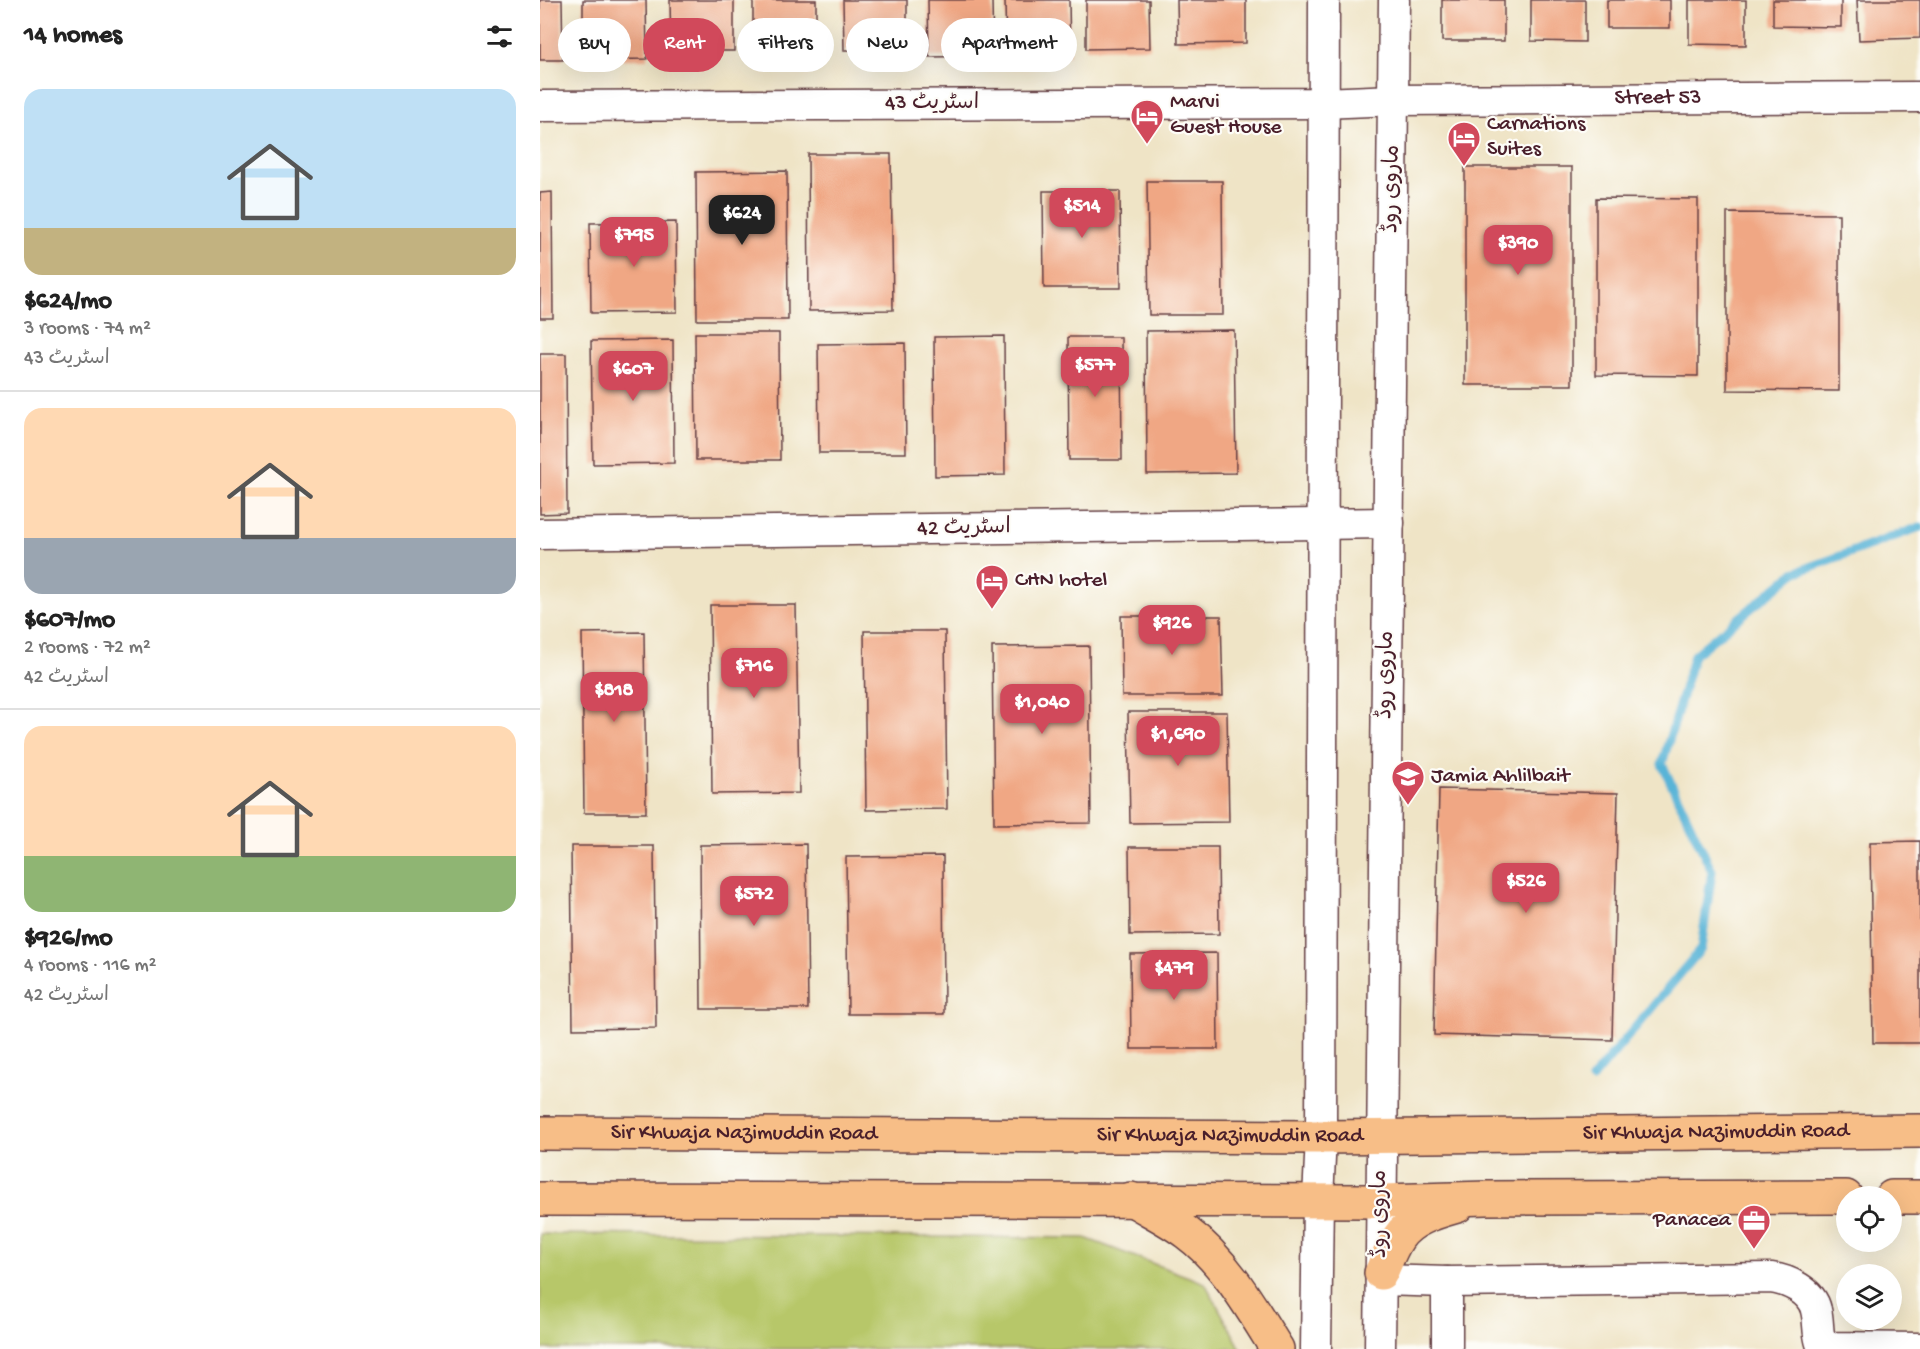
<!DOCTYPE html>
<html lang="en">
<head>
<meta charset="utf-8">
<style>
	:root { --surface:#fff; --page:#f6f6f6; --text:#222; --muted:#767676; --line:#e0e0e0; --accent:#d1495b }
	body { margin:0; font-family:"Gochi Hand","Playpen Sans Arabic",sans-serif; background:var(--page); color:var(--text); height:100vh; display:flex; flex-direction:column; font-size:22px; white-space:nowrap }
	* { box-sizing:border-box; margin:0 }
	p { font-size:20px; color:var(--muted) }
	.icon { flex:none; width:33px; height:33px; fill:none; stroke:currentColor; stroke-width:2; stroke-linecap:round; stroke-linejoin:round }
	.map { position:relative; flex:1; overflow:hidden }
	.drawer { display:flex; flex-direction:column; background:var(--surface); width:540px }
	.drawer>* { flex:none }
	.top-card { position:absolute; left:18px; top:18px; width:570px; height:54px; display:flex; gap:12px }
	.fabs { position:absolute; left:1296px; top:1186px; display:grid; gap:12px }
	.fabs a { display:grid; place-items:center; width:66px; height:66px; border-radius:50%; background:var(--surface); box-shadow:0 6px 24px #0002; font-size:30px }
	.price { position:absolute; translate:-50% -51px; padding:0 14px; border-radius:12px; background:var(--accent); color:#fff; font-size:20px; line-height:39px; filter:drop-shadow(0 2px 3px #0008) }
	.price::after { content:''; position:absolute; left:50%; top:36px; width:18px; height:14px; margin-left:-9px; background:inherit; clip-path:polygon(0 0,100% 0,50% 100%) }
	.price.selected { background:#222; color:#fff }
	ul { padding:0; list-style:none }
	li { display:grid; align-content:center; gap:12px; height:318px; padding:0 24px }
	li+li { border-top:2px solid var(--line) }
	li span { display:grid; place-items:center; height:186px; border-radius:18px; color:#555 }
	li>.icon { margin-inline-start:auto }
	span .icon { width:108px; height:108px; fill:#fffc; stroke-width:1 }
	li b { font-size:26px }
	h2 { display:flex; justify-content:space-between; align-items:center; height:72px; padding:0 24px; font-size:26px }
	.tag { padding:0 21px; border-radius:27px; background:var(--surface); box-shadow:0 6px 24px #0002; font-size:21px; line-height:54px }
	.tag.selected { background:var(--accent); color:#fff }
	main { display:flex; flex:1; min-height:0 }
	.map>svg:first-child { display:block }
</style>
</head>
<body>
<main>
<section class="drawer">
<h2>14 homes<svg class="icon" aria-label="filters" viewBox="0 0 24 24"><path d="M4 7h16M4 17h16"/><circle cx="9" cy="7" r="2"/><circle cx="15" cy="17" r="2"/></svg></h2>
<ul>
<li><span style="background:linear-gradient(#bfe0f5 75%,#c2b280 0)"><svg class="icon" aria-label="home" viewBox="0 0 24 24"><path d="M3 11l9-7 9 7M6 9v11h12V9"/></svg></span><div><b>$624/mo</b><p>3 rooms · 74 m²</p><p>اسٹریٹ 43</p></div></li>
<li><span style="background:linear-gradient(#ffd9b3 70%,#9aa5b1 0)"><svg class="icon" aria-label="home" viewBox="0 0 24 24"><path d="M3 11l9-7 9 7M6 9v11h12V9"/></svg></span><div><b>$607/mo</b><p>2 rooms · 72 m²</p><p>اسٹریٹ 42</p></div></li>
<li><span style="background:linear-gradient(#ffd9b3 70%,#8fb573 0)"><svg class="icon" aria-label="home" viewBox="0 0 24 24"><path d="M3 11l9-7 9 7M6 9v11h12V9"/></svg></span><div><b>$926/mo</b><p>4 rooms · 116 m²</p><p>اسٹریٹ 42</p></div></li>
</ul>
</section>
<div class="map">
<svg width="1380" height="1349" viewBox="0 0 1380 1349">
	<rect width="100%" height="100%" fill="#fdfcf7"/>
	<filter id="ink" filterUnits="userSpaceOnUse"><feTurbulence type="fractalNoise" baseFrequency=".0167" numOctaves="2"/><feDisplacementMap in="SourceGraphic" scale="12" xChannelSelector="R" yChannelSelector="G"/><feConvolveMatrix kernelMatrix="1 2 1 2 8 2 1 2 1" color-interpolation-filters="sRGB"/></filter>
	<filter id="wash" filterUnits="userSpaceOnUse"><feTurbulence type="fractalNoise" baseFrequency=".008" numOctaves="4" result="noise"/><feDisplacementMap in="SourceGraphic" scale="24" xChannelSelector="R" yChannelSelector="G"/><feGaussianBlur stdDeviation="1.35" result="paint"/><feColorMatrix in="noise" values="0 0 0 0 0 0 0 0 0 0 0 0 0 0 0 0 0 1.4 0 .05"/><feComposite in="paint" operator="in"/></filter>
	<g filter="url(#wash)">
		<rect width="100%" height="100%" fill="#efe4c6"/>
		<!-- green -->
		<polygon fill="#b7c769" stroke="#80734a" stroke-width="1.5" points="0,1234 545,1238 665,1283 701,1349 0,1349"/>
		<g fill="none" stroke-linecap="round" stroke-linejoin="round">
			<!-- stream -->
			<polyline stroke="#59b4d7" stroke-width="9" points="1052,1079 1161,949 1172,871 1122,764 1154,655 1254,573 1380,527"/>
		</g>
		<g id="blocks">
			<!-- building -->
			<g fill="#f0a784">
				<polygon points="0,0 22,0 23,60 0,60"/>
				<polygon points="43,0 106,0 107,59 43,60"/>
				<polygon points="130,0 194,0 194,51 131,51"/>
				<polygon points="213,0 276,0 276,44 213,45"/>
				<polygon points="303,0 367,0 367,50 304,50"/>
				<polygon points="388,0 452,0 453,56 389,57"/>
				<polygon points="465,0 529,0 530,56 466,57"/>
				<polygon points="546,0 609,0 610,48 546,49"/>
				<polygon points="637,0 706,0 706,43 638,44"/>
				<rect x="902" y="0" width="62" height="41"/>
				<polygon points="991,0 1045,0 1045,42 991,41"/>
				<rect x="1067" y="0" width="63" height="28"/>
				<polygon points="1149,0 1206,0 1206,45 1149,44"/>
				<polygon points="1233,0 1301,0 1301,27 1233,26"/>
				<polygon points="1317,0 1380,0 1380,38 1319,40"/>
				<polygon points="268,154 351,154 353,310 269,311"/>
				<rect x="925" y="167" width="107" height="218"/>
				<polygon points="247,171 248,320 157,320 156,172"/>
				<polygon points="607,181 682,181 683,315 609,315"/>
				<polygon points="503,191 580,191 581,288 504,288"/>
				<polygon points="12,192 13,318 0,318 0,193"/>
				<polygon points="1056,198 1158,199 1158,376 1056,375"/>
				<polygon points="1187,213 1299,214 1299,391 1187,390"/>
				<polygon points="136,222 137,312 51,313 50,223"/>
				<polygon points="694,330 696,473 607,474 606,331"/>
				<polygon points="155,333 239,333 240,460 156,460"/>
				<polygon points="464,336 465,475 395,476 394,337"/>
				<polygon points="528,337 581,337 582,460 529,460"/>
				<polygon points="133,340 134,463 53,464 51,341"/>
				<polygon points="365,343 366,453 279,453 278,344"/>
				<polygon points="0,354 26,354 27,513 0,514"/>
				<polygon points="170,605 256,605 259,793 172,794"/>
				<polygon points="581,616 681,616 683,696 582,696"/>
				<polygon points="324,631 405,631 407,809 326,810"/>
				<polygon points="104,632 106,813 44,813 42,633"/>
				<polygon points="549,646 551,823 454,824 452,647"/>
				<polygon points="588,712 687,712 689,822 590,823"/>
				<polygon points="899,789 1078,793 1072,1040 894,1035"/>
				<polygon points="1380,841 1380,1043 1333,1043 1330,842"/>
				<polygon points="266,844 268,1009 161,1009 160,845"/>
				<polygon points="31,846 114,846 116,1028 33,1029"/>
				<polygon points="589,847 678,847 679,934 590,935"/>
				<polygon points="403,856 404,1014 308,1014 306,857"/>
				<polygon points="677,953 678,1049 591,1049 590,954"/>
			</g>
		</g>
	</g>
	<g filter="url(#ink)">
		<use href="#blocks" fill-opacity="0" stroke="#633d42" stroke-width="1.5"/>
		<g fill="none" stroke-linecap="round" stroke-linejoin="round">
			<!-- minor casing -->
			<g stroke="#633d42" stroke-width="33">
				<g id="minor">
					<path id="s1" d="M 0,106 L 783,103 L 854,100 L 1380,97"/>
					<polyline points="0,534 849,523"/>
					<path d="M 841,1280 L 907,1282 L 1231,1278 C 1248,1280 1272,1291 1276,1310 C 1279,1321 1277,1332 1281,1343 L 1288,1347 L 1380,1348"/>
					<polyline points="907,1282 907,1349"/>
					<polyline points="776,1349 778,1199 781,1137 784,0"/>
					<polyline points="840,1349 854,0"/>
				</g>
			</g>
			<!-- major casing -->
			<g stroke="#633d42" stroke-width="36">
				<g id="major">
					<path id="s2" d="M 0,1133 L 781,1137 L 1380,1131"/>
					<polyline points="1352,1197 1380,1197"/>
					<polyline points="0,1199 842,1201 947,1198 1306,1197"/>
					<path d="M 591,1199 C 609,1210 630,1220 647,1233 C 685,1261 712,1309 737,1349"/>
					<path d="M 841,1273 C 846,1262 851,1248 858,1238 C 870,1219 896,1212 917,1206"/>
				</g>
			</g>
			<!-- minor -->
			<use href="#minor" stroke="#fff" stroke-width="30"/>
			<!-- major -->
			<use href="#major" stroke="#f7be87" stroke-width="33"/>
		</g>
	</g>
	<!-- icons -->
	<defs>
		<g id="hotel-pin" transform="scale(1.725)"><path d="M0 17L-7.5 6A9.5 9.5 0 1 1 7.5 6Z" fill="#d1495b" stroke="#fdfcf7"/><path d="M-6-4.5h1.5V1H6V5H4.5V3h-9V5H-6ZM-4 0a1.8 1.8 0 1 1 3.6 0ZM.5 0V-2.5h3Q6-2.5 6 0Z" fill="#fff"/></g>
		<g id="university-pin" transform="scale(1.725)"><path d="M0 17L-7.5 6A9.5 9.5 0 1 1 7.5 6Z" fill="#d1495b" stroke="#fdfcf7"/><path d="M0-5L7-2L0 1L-7-2ZM-4 1L0 2.5L4 1V4Q0 6-4 4Z" fill="#fff"/></g>
		<g id="office-pin" transform="scale(1.725)"><path d="M0 17L-7.5 6A9.5 9.5 0 1 1 7.5 6Z" fill="#d1495b" stroke="#fdfcf7"/><path d="M-6-3h4V-5.5h4V-3h4V5H-6ZM-1-4.5V-3h2v-1.5ZM-6 0V1H6V0Z" fill="#fff"/></g>
	</defs>
	<g fill-rule="evenodd">
		<use href="#hotel-pin" x="607" y="116"/>
		<use href="#hotel-pin" x="924" y="138"/>
		<use href="#hotel-pin" x="452" y="581"/>
		<use href="#university-pin" x="868" y="777"/>
		<use href="#office-pin" x="1214" y="1221"/>
	</g>
	<g text-anchor="middle" dominant-baseline="central" stroke-width="4.5" stroke-linejoin="round" paint-order="stroke">
		<!-- street labels -->
		<g font-size="22" fill="#4a1f2b" stroke="#fdfcf7">
			<text stroke="none"><textPath href="#s1" startOffset="1118">Street 53</textPath></text>
			<text x="392" y="104">اسٹریٹ 43</text>
			<text transform="translate(853 189) rotate(-89)">ماروی روڈ</text>
			<text transform="translate(424 529) rotate(-1)">اسٹریٹ 42</text>
			<text transform="translate(847 675) rotate(-89)">ماروی روڈ</text>
			<text stroke="none"><textPath href="#s2" startOffset="1176">Sir Khwaja Nazimuddin Road</textPath></text>
			<text stroke="none"><textPath href="#s2" startOffset="204">Sir Khwaja Nazimuddin Road</textPath></text>
			<text stroke="none"><textPath href="#s2" startOffset="690">Sir Khwaja Nazimuddin Road</textPath></text>
			<text transform="translate(841 1214) rotate(-90)">ماروی روڈ</text>
		</g>
		<!-- poi labels -->
		<g font-size="22" fill="#4a1f2b" stroke="#fdfcf7" text-anchor="start">
			<text x="630" y="103">Marvi<tspan x="630" dy="25">Guest House</tspan></text>
			<text x="947" y="125">Carnations<tspan x="947" dy="25">Suites</tspan></text>
			<text x="475" y="581">CHN hotel</text>
			<text x="891" y="777">Jamia Ahlilbait</text>
			<text x="1191" y="1221" text-anchor="end">Panacea</text>
		</g>
	</g>
</svg>
<div class="fabs">
<a><svg class="icon" aria-label="locate" viewBox="0 0 24 24"><circle cx="12" cy="12" r="6"/><path d="M12 2v4M12 18v4M2 12h4M18 12h4"/></svg></a>
<a><svg class="icon" aria-label="layers" viewBox="0 0 24 24"><path d="M12 4l9 5-9 5-9-5zM3 14l9 5 9-5"/></svg></a>
</div>
<b class="price" style="left:542px;top:239px">$514</b>
<b class="price selected" style="left:202px;top:246px">$624</b>
<b class="price" style="left:94px;top:268px">$795</b>
<b class="price" style="left:978px;top:276px">$390</b>
<b class="price" style="left:555px;top:398px">$577</b>
<b class="price" style="left:93px;top:402px">$607</b>
<b class="price" style="left:632px;top:656px">$926</b>
<b class="price" style="left:214px;top:699px">$716</b>
<b class="price" style="left:74px;top:723px">$818</b>
<b class="price" style="left:502px;top:735px">$1,040</b>
<b class="price" style="left:638px;top:767px">$1,690</b>
<b class="price" style="left:986px;top:914px">$526</b>
<b class="price" style="left:214px;top:927px">$572</b>
<b class="price" style="left:634px;top:1001px">$479</b>
<div class="top-card">
<a class="tag">Buy</a>
<a class="tag selected">Rent</a>
<a class="tag">Filters</a>
<a class="tag">New</a>
<a class="tag">Apartment</a>
</div>
</div>
</main>
</body>
</html>
